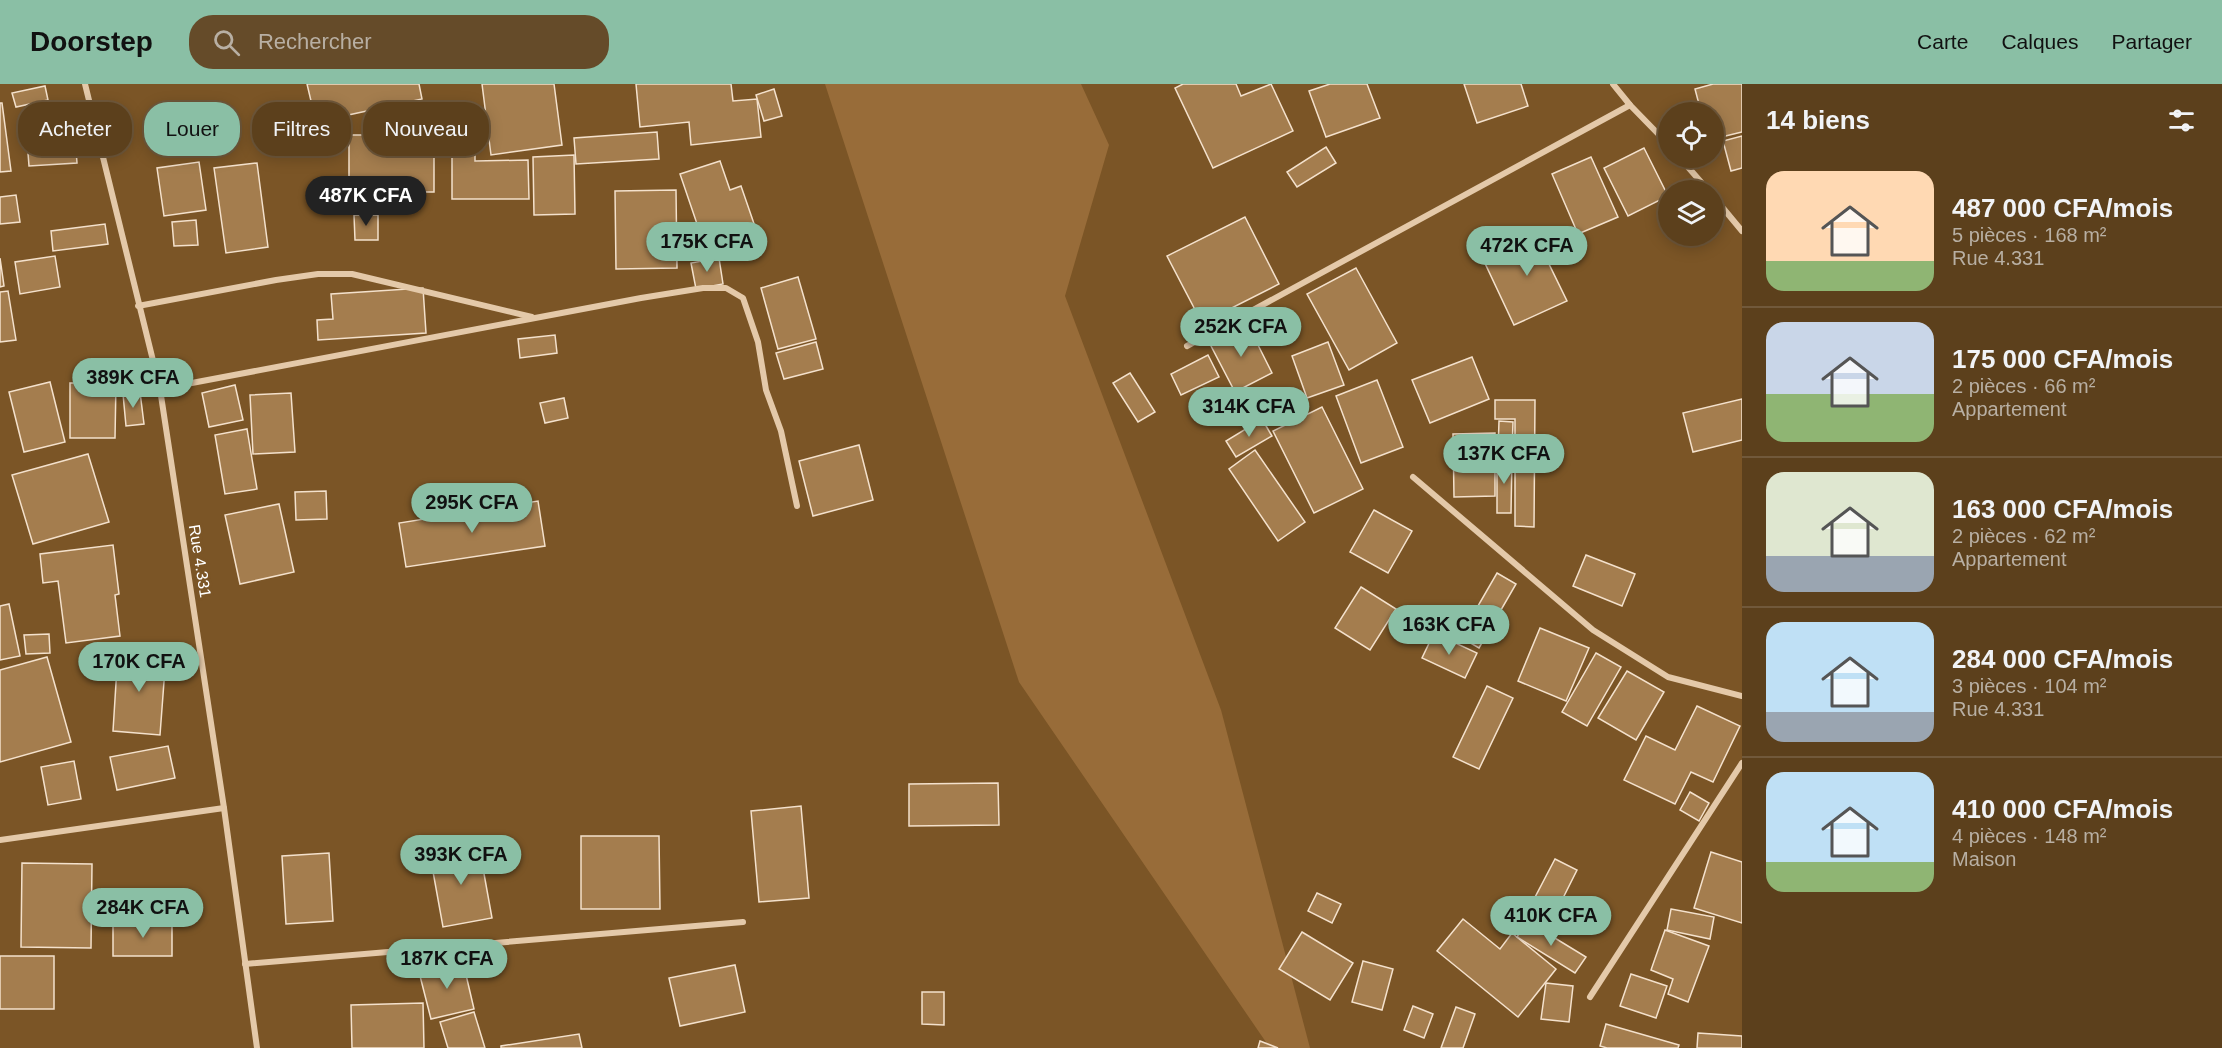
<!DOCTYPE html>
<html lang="fr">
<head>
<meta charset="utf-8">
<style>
	:root { --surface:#5c401c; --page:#654b29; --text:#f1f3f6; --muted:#b8afa3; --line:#71593b; --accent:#8abfa5 }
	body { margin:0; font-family:Arial,sans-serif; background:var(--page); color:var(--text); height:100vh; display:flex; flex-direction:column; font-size:22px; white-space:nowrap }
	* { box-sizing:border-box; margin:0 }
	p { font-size:20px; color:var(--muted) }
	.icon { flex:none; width:33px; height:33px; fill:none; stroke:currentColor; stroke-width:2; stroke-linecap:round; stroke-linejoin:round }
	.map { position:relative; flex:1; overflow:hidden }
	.details { display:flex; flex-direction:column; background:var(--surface); width:480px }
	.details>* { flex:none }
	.banner { position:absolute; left:18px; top:18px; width:570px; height:54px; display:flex; gap:12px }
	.buttons { position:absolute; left:1658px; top:18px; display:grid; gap:12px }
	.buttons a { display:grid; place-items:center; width:66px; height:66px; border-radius:50%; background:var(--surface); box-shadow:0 3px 15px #0003,0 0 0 2px var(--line); font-size:30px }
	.price { position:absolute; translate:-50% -51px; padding:0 14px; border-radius:21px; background:var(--accent); color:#111; font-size:20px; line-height:39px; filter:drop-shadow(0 2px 3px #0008) }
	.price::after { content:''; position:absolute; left:50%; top:36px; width:18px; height:14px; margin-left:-9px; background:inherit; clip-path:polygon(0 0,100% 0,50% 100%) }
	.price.active { background:#222; color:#fff }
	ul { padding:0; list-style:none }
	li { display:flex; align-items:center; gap:18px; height:150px; padding:0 24px }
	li+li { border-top:2px solid var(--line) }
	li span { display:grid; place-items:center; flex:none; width:168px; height:120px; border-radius:18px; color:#555 }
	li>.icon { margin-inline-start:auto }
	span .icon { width:72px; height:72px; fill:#fffc; stroke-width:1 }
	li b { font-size:26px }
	h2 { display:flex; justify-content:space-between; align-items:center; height:72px; padding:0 24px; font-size:26px }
	.pill { padding:0 21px; border-radius:24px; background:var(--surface); box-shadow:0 3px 15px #0003,0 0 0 2px var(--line); font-size:21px; line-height:54px }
	.pill.active { background:var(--accent); color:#111 }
	header { display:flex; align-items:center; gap:36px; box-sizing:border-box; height:84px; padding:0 30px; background:var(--accent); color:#111 }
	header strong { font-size:28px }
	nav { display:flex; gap:33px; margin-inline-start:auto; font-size:21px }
	.search { width:420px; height:54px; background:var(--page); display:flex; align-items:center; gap:15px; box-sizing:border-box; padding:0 21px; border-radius:24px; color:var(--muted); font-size:22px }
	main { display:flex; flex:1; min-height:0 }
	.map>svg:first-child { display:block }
</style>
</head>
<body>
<header>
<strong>Doorstep</strong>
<div class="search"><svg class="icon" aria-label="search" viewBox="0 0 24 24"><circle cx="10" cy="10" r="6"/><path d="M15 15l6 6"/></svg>Rechercher</div>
<nav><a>Carte</a><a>Calques</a><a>Partager</a></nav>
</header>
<main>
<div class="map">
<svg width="1742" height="964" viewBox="0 0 1742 964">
	<rect width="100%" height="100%" fill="#7b5526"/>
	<!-- green -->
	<polygon fill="#986c39" points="825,0 1081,0 1109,61 1065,212 1221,626 1310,964 1270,964 1019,598"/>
	<!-- building -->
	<g fill="#a47d4e" stroke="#f4e1cc" stroke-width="1.5">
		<polygon points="307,0 419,0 422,15 316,38"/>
		<polygon points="482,0 554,0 562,61 491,71"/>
		<polygon points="636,0 731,0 733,17 757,15 761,53 691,61 689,38 640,43"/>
		<polygon points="1183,0 1236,0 1241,12 1271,0 1293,47 1213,84 1175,4"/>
		<polygon points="1330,0 1367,0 1380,34 1326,53 1309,7"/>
		<polygon points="1464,0 1521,0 1528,22 1477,39"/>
		<polygon points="1713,0 1742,0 1742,48 1713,55 1713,28 1701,28 1695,5"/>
		<polygon points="45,2 48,16 16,23 12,9"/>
		<polygon points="774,5 782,32 764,37 756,11"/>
		<polygon points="0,19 2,19 11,87 0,88"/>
		<polygon points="73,26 77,79 29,82 25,30"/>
		<polygon points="452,44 475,44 475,77 528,76 529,115 452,115"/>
		<polygon points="657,48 659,75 576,80 574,54"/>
		<rect x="349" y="51" width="85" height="57"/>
		<polygon points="1742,52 1742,84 1731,87 1723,57"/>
		<polygon points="1326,63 1336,79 1297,103 1287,88"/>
		<polygon points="1644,64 1668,112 1628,132 1604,84"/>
		<polygon points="574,71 575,130 534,131 533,73"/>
		<polygon points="1591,73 1618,133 1578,150 1552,90"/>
		<polygon points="720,77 730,106 741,102 760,157 709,175 680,90"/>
		<polygon points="199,78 206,126 164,132 157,84"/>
		<polygon points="257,79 268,163 226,169 214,84"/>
		<polygon points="676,106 677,184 616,185 615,107"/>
		<polygon points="16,111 20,138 0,140 0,113"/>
		<polygon points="354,131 378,131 378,156 355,156"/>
		<polygon points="1245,133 1279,200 1202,239 1167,172"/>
		<polygon points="196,136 198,161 174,162 172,138"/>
		<polygon points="105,140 108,160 53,167 51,147"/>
		<polygon points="1546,146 1560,175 1549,180 1567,217 1514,241 1483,175"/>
		<polygon points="55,172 60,203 20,210 15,178"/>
		<polygon points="0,174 4,202 0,203"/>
		<polygon points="719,174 723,200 696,205 691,179"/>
		<polygon points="1356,184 1397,259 1349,286 1307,210"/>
		<polygon points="798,193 816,255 778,265 761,204"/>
		<polygon points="423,204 426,249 318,256 317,236 333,235 331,210"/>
		<polygon points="8,207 16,256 0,258 0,208"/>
		<polygon points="1248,241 1272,289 1235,308 1210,260"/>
		<polygon points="555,251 557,269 520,274 518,255"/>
		<polygon points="816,258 823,285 784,295 776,269"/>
		<polygon points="1328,258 1344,301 1307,314 1292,272"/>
		<polygon points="1208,271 1219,293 1181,311 1171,290"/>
		<polygon points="1472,273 1489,315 1430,339 1412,296"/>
		<polygon points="1130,289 1155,328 1138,338 1113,299"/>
		<polygon points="1377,296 1403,363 1361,379 1336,312"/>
		<polygon points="50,298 65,358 24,368 9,308"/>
		<polygon points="70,299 116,299 115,354 70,354"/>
		<polygon points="235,301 243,336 209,343 202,309"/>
		<polygon points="140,308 144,340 126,342 123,310"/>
		<polygon points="291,309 295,368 253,370 250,311"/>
		<polygon points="564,314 568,334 545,339 540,319"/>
		<polygon points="1742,315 1742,356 1693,368 1683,329"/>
		<polygon points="1495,316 1535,316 1534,443 1515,442 1515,335 1495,335"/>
		<polygon points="1322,323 1363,405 1314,429 1273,347"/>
		<polygon points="1262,335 1272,352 1236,373 1226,357"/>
		<polygon points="1499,337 1513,338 1512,368 1498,367"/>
		<polygon points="247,345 257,405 225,410 215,351"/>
		<polygon points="1495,349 1495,412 1454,413 1453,350"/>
		<polygon points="859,361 873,416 813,432 799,377"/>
		<polygon points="1255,366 1305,438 1278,457 1229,385"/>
		<polygon points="88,370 109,438 33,460 12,391"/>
		<polygon points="1497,373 1512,374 1511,429 1497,429"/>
		<polygon points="326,407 327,435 296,436 295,408"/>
		<polygon points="538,417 545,462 406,483 399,439"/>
		<polygon points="279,420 294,488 240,500 225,431"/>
		<polygon points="1374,426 1412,447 1388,489 1350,468"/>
		<polygon points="113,461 119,510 115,511 120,552 66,559 58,497 43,499 40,470"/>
		<polygon points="1586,471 1635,490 1622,522 1573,502"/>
		<polygon points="1497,489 1516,500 1479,564 1460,553"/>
		<polygon points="1361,503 1396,525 1370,566 1335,544"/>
		<polygon points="9,520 20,572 0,576 0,522"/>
		<polygon points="1540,544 1589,564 1566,617 1518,597"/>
		<polygon points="1434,549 1477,569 1465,594 1422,574"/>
		<polygon points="49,550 50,569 26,570 24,551"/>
		<polygon points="118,567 166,571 160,651 113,647"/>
		<polygon points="1596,569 1621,583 1587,642 1562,628"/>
		<polygon points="47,573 71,658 0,678 0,586"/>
		<polygon points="1627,587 1664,608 1636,656 1598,634"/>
		<polygon points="1487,602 1513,614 1479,685 1453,673"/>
		<polygon points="1697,622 1740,642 1713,698 1691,688 1675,720 1624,696 1646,652 1675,666"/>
		<polygon points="168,662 175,694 117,706 110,673"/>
		<polygon points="74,677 81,715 48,721 41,683"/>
		<polygon points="998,699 999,741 909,742 909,700"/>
		<polygon points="1690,708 1709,719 1699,737 1680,726"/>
		<polygon points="801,722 809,814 759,818 751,727"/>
		<polygon points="581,752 659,752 660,825 581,825"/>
		<polygon points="479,762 492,834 443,843 430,771"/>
		<polygon points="1711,768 1742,778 1742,839 1694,824"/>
		<polygon points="329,769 333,837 286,840 282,772"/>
		<polygon points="1555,775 1577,786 1555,830 1532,819"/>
		<polygon points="22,779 92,780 91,864 21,863"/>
		<polygon points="1317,809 1341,820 1332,839 1308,827"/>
		<polygon points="1671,825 1714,833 1710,855 1667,846"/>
		<polygon points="1463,835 1500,865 1512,849 1556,885 1518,933 1437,867"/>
		<polygon points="172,837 172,872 113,872 113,838"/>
		<polygon points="1527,837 1586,873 1575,889 1517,853"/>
		<polygon points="1665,846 1709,862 1688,918 1668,910 1673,895 1651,886"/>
		<polygon points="1302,848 1353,879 1330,916 1279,885"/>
		<rect x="0" y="872" width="54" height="53"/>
		<polygon points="1363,877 1393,885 1382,926 1352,918"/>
		<polygon points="463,878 474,925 431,935 419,888"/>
		<polygon points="735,881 745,928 680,942 669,894"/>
		<polygon points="1631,890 1667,902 1656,934 1620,922"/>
		<polygon points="1546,899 1573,902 1569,938 1541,935"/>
		<polygon points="922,908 944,908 944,941 922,940"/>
		<polygon points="423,919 424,964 352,964 351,921"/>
		<polygon points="1413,922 1433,930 1424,954 1404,946"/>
		<polygon points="1456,923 1475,930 1463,964 1441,964"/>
		<polygon points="474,928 485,964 448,964 440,938"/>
		<polygon points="1606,940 1679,961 1678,964 1607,964 1600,962"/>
		<polygon points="1698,949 1742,952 1742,964 1697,964"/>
		<polygon points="579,950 582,964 501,964 501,962"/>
		<polygon points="1260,957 1278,964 1258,964"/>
	</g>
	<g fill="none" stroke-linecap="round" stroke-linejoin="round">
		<!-- minor -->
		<g stroke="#e4c9a9" stroke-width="6">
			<polyline points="85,0 160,305 224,724 257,964"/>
			<polyline points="1613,0 1630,21 1668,60"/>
			<polyline points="1680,74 1708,106"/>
			<polyline points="1713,112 1742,147"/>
			<polyline points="138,222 276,196 318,190 352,190 532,233"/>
			<polyline points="1187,262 1630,21"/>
			<polyline points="160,305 641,214 703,204 726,204 743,214 758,258 766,306 781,347 797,422"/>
			<polyline points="1413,393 1593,546 1668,593 1742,612"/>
			<polyline points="0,756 224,724"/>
			<polyline points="245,880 743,838"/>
			<polyline points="1590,913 1742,679"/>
		</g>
	</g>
	<g text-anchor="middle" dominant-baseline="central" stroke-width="6" stroke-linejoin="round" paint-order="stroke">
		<!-- street labels -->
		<g font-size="16" fill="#fff" stroke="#7b5526">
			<text transform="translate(200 477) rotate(81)">Rue 4.331</text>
		</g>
	</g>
</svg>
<div class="buttons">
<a><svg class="icon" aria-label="locate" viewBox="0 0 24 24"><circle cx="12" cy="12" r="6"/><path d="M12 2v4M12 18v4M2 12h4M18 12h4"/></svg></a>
<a><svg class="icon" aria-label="layers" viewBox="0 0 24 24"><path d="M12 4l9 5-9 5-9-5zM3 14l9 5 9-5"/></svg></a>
</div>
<b class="price active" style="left:366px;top:143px">487K CFA</b>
<b class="price" style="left:707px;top:189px">175K CFA</b>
<b class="price" style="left:1527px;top:193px">472K CFA</b>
<b class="price" style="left:1241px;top:274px">252K CFA</b>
<b class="price" style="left:133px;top:325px">389K CFA</b>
<b class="price" style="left:1249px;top:354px">314K CFA</b>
<b class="price" style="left:1504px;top:401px">137K CFA</b>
<b class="price" style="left:472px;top:450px">295K CFA</b>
<b class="price" style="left:1449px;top:572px">163K CFA</b>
<b class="price" style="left:139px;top:609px">170K CFA</b>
<b class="price" style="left:461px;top:802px">393K CFA</b>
<b class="price" style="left:143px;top:855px">284K CFA</b>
<b class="price" style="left:1551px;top:863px">410K CFA</b>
<b class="price" style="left:447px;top:906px">187K CFA</b>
<div class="banner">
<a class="pill">Acheter</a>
<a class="pill active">Louer</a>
<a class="pill">Filtres</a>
<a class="pill">Nouveau</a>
</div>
</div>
<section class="details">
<h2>14 biens<svg class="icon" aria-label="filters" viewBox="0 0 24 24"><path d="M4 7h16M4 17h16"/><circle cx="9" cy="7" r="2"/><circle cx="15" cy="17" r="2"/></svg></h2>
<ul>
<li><span style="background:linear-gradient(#ffd9b3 75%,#8fb573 0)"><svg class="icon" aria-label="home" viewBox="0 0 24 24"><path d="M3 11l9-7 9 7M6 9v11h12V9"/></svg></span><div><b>487 000 CFA/mois</b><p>5 pièces · 168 m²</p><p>Rue 4.331</p></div></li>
<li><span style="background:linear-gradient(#c9d6e8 60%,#8fb573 0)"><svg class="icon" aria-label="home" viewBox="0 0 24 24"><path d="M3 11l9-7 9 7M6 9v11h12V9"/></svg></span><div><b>175 000 CFA/mois</b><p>2 pièces · 66 m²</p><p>Appartement</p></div></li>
<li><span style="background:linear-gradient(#dfe7d0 70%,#9aa5b1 0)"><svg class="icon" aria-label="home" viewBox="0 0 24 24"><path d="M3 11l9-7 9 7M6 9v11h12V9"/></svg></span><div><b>163 000 CFA/mois</b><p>2 pièces · 62 m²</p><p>Appartement</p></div></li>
<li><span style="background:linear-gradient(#bfe0f5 75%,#9aa5b1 0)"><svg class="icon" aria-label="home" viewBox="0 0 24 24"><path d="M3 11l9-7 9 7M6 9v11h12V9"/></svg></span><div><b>284 000 CFA/mois</b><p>3 pièces · 104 m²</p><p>Rue 4.331</p></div></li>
<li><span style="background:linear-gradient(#bfe0f5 75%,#8fb573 0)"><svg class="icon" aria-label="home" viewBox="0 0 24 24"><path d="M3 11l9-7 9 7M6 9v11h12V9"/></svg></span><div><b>410 000 CFA/mois</b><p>4 pièces · 148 m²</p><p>Maison</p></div></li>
</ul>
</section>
</main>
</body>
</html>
